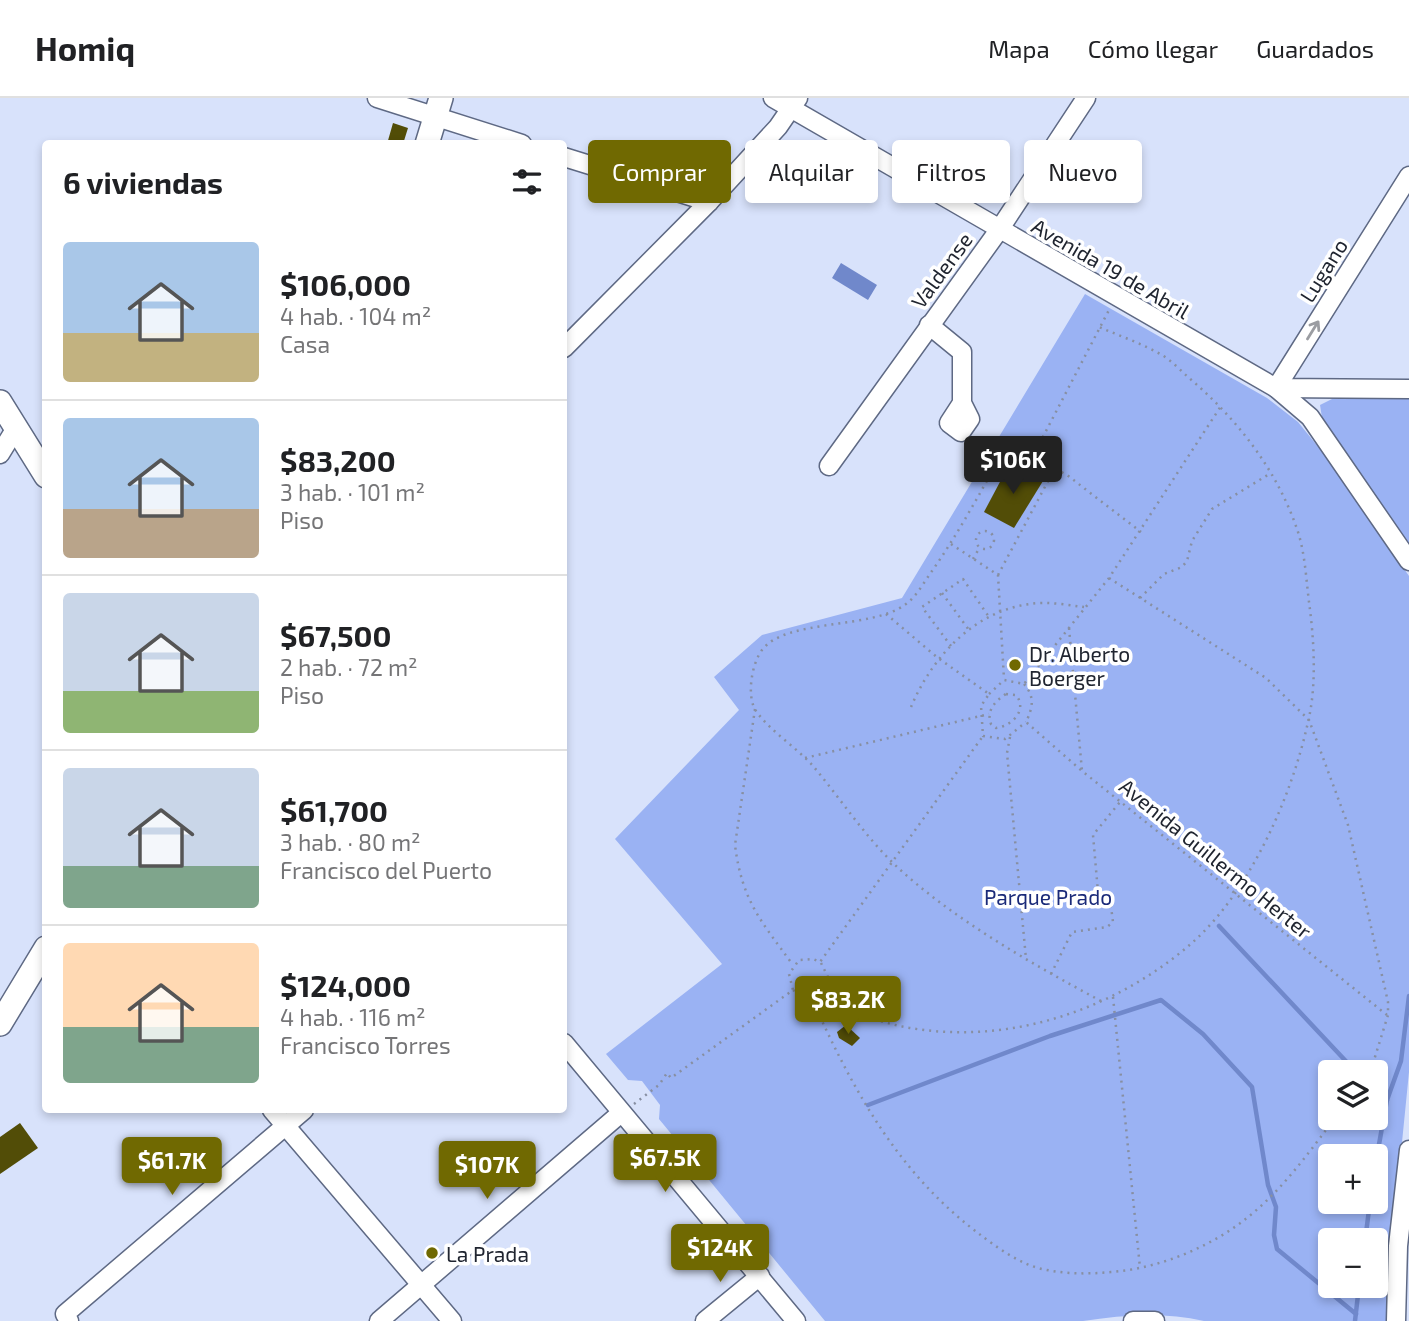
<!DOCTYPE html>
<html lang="es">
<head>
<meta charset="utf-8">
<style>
	:root { --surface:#fff; --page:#f2f2f2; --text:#202124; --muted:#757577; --line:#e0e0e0; --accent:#706901 }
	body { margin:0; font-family:"Exo 2",sans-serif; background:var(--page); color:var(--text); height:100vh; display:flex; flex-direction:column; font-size:26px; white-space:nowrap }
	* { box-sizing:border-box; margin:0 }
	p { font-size:23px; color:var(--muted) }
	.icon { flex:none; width:38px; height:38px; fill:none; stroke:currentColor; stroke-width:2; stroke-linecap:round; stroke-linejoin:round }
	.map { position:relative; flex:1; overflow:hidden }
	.sheet { position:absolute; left:42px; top:42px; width:525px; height:973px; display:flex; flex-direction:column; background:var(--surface); border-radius:7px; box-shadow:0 4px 10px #0003 }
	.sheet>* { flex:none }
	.top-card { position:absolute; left:588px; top:42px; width:665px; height:63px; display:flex; gap:14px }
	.tools { position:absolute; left:1318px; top:962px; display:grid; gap:14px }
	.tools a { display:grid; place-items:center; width:70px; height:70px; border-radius:7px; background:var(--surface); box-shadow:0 4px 10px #0003; font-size:35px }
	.price { position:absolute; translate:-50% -60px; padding:0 16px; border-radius:7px; background:var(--accent); color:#fff; font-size:23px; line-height:46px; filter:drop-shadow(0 2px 4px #0008) }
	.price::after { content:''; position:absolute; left:50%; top:42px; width:21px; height:16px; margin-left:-10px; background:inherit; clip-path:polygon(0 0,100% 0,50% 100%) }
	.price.selected { background:#222; color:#fff }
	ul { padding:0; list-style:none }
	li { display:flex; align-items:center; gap:21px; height:175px; padding:0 21px }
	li+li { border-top:2px solid var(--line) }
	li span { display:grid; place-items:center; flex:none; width:196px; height:140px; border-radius:7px; color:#555 }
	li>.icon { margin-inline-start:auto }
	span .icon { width:84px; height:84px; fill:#fffc; stroke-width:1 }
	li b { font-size:30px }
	h2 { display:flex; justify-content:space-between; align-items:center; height:84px; padding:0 21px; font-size:30px }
	.pill { padding:0 24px; border-radius:7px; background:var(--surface); box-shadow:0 4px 10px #0003; font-size:24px; line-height:63px }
	.pill.selected { background:var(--accent); color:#fff }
	header { display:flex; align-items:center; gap:42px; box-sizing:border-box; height:98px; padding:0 35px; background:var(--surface); border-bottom:2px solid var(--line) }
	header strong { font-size:33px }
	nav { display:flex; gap:38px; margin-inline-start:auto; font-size:24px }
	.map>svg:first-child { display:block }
</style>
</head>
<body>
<header>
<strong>Homiq</strong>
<nav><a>Mapa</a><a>Cómo llegar</a><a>Guardados</a></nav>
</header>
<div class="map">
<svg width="1409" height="1223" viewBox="0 0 1409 1223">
	<rect width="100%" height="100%" fill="#d8e2fb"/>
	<!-- green -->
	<g fill="#9ab2f3" fill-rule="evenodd">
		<path d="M 1085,196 L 1267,300 L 1298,324 L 1328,361 L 1409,478 L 1409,974 L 1387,1195 L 1388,1223 L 1204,1223 C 1163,1214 1124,1217 1083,1223 L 825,1223 L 659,1021 L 660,1007 L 642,983 L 628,982 L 606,956 L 722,866 L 615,741 L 739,612 L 714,579 L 762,537 L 902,500 ZM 1330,975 L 1376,975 L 1376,1020 L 1330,1020 ZM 1330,1059 L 1376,1059 L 1376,1104 L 1330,1104 ZM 1330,1143 L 1376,1143 L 1376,1188 L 1330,1188 Z"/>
		<polygon points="1336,299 1409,301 1409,453 1323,326 1320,307"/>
	</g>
	<!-- water -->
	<polygon fill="#7088cb" points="841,165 877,187 868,202 832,180"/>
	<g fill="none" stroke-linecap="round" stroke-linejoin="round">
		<!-- stream -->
		<g stroke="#7088cb" stroke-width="4.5">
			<polyline points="1219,828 1357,975"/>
			<polyline points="1376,990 1387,1002"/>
			<polyline points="868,1007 1050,938 1161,902 1203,936 1252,989 1268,1087 1276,1109 1274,1137 1277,1151 1356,1216"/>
			<polyline points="1376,1063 1387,1002 1401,963 1409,898"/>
			<polyline points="1365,1143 1370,1104"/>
			<polyline points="1355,1223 1359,1188"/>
		</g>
	</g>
	<!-- building -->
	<g fill="#524d07">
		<polygon points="393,25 408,30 403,46 387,46"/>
		<polygon points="1010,365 1043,383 1014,430 984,414"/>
		<polygon points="846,927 860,940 852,948 839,940 837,934"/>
		<polygon points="20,1025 38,1050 0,1076 0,1039"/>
	</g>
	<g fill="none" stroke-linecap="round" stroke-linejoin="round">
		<!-- minor casing -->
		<g stroke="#5e6984" stroke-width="21">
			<g id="minor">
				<polyline points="377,0 522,46"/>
				<polyline points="773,0 1276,290 1409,291"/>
				<polyline points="564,59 709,104"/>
				<polyline points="1409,78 1276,290 1310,319 1409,463"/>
				<polyline points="929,227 962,254 962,305 949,325 961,334 970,321 962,305"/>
				<polyline points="564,250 709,104 778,29 798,0"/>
				<polyline points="0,356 16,330"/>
				<polyline points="829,368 999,132 1086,0"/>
				<polyline points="564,945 796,1223"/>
				<polyline points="272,1012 452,1223"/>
				<polyline points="69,1223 65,1216 304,1012"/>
				<polyline points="379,1223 621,1015"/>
				<polyline points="705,1223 760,1178"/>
				<polyline points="1133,1223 1155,1223"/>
				<polyline points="1396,1223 1398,1148 1409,1052"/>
			</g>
		</g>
		<!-- major casing -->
		<g stroke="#5e6984" stroke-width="26">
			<g id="major">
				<polyline points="427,46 441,0"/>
				<polyline points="0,304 46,378"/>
				<polyline points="0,926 46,850"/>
			</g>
		</g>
		<!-- path -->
		<g stroke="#878fa2" stroke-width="2.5" stroke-dasharray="2 5" stroke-linecap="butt">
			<polyline points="1033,358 1109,212"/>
			<circle cx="985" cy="442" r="9"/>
			<polyline points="951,446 998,477 1004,581"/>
			<polyline points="973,461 980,449"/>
			<polyline points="998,477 1055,370"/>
			<polyline points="1109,480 1266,580 1309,622 1348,727 1388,904 1388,917 1370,975"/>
			<polyline points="942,495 969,532"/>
			<polyline points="1140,500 1164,476 1182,469 1187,463 1192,443 1212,411 1271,375"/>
			<polyline points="886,516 938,560 989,596 981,608 983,638 1005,641 1026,624"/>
			<polyline points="1069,530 1082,673"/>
			<polyline points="951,548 922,509 963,481 989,519"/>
			<path d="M 1024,586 C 1035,599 1033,609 1026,624 L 1082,673 L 1387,917"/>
			<polyline points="989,596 1004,582 1024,586 1109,480 1221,308"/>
			<path d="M 1006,596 L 1016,597 C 1028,612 1012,628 996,630 L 991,626 C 986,613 995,603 1006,596 Z"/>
			<path d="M 911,609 C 932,559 974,513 1030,506 C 1047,503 1067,507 1084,509"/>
			<path d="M 755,611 L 735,747 C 742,803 761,823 793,867"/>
			<polyline points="1010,639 1007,655 1026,861"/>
			<polyline points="805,660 989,616"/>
			<polyline points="821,865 828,879 822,894"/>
			<polyline points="1051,876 1072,834 1107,829 1113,824 1110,801 1098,794 1093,737 1120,704"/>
			<path d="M 793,892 L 804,899 L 822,894 C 864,926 922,936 974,934 C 1053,931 1133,897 1193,844 C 1250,793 1292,698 1308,624 C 1317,587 1314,541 1309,504 C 1306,480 1305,454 1297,431 C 1276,370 1236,320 1188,279 C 1180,272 1172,263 1162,257 C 1143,246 1120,238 1099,229"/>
			<path d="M 811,899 C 852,990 897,1074 978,1135 C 996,1149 1020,1166 1042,1171 C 1069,1177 1095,1176 1121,1173 C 1163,1168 1209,1149 1243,1123 C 1280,1095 1307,1057 1335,1020"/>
			<polyline points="1113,899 1140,1170"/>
			<path d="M 1101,903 C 1032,866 951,820 894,766 C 864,737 840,700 813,668 C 796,649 770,633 756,613 C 746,598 752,565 762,552 C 786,520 872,532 906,506 C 917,498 924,484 932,473 C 960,433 983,389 1008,346 L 1067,377 L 1141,434"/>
			<polyline points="634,1006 659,987 667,975 671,980 793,892 789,876 799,862 813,861 820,864 983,638"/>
		</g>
		<!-- minor -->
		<use href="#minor" stroke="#fff" stroke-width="18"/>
		<!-- major -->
		<use href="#major" stroke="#fff" stroke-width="23"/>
	</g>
	<!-- one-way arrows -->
	<defs><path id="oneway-shaft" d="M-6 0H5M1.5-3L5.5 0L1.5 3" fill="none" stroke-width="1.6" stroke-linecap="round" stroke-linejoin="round" transform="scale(1.75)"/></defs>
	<use stroke="#9b9da2" href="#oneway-shaft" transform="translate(1313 232) rotate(-58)"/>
	<!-- markers -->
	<g fill="#706901" stroke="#fff" stroke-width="2.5">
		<circle cx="1015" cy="567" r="7"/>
		<circle cx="432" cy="1155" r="7"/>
	</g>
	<g text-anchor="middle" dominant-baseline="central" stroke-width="7" stroke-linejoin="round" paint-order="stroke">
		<!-- street labels -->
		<g font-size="21" fill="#202530" stroke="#fff">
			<text transform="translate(1111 170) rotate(30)">Avenida 19 de Abril</text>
			<text transform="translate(941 172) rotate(-54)">Valdense</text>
			<text transform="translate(1323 172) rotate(-58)">Lugano</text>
			<text transform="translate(1216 760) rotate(39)">Avenida Guillermo Herter</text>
		</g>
		<!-- poi labels -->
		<g font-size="21" fill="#202530" stroke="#fff" text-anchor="start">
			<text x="1029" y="555">Dr. Alberto<tspan x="1029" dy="24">Boerger</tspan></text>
			<text x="446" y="1155">La Prada</text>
		</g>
		<!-- park labels -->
		<g font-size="21" fill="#1a2a79" stroke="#fff">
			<text x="1048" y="798">Parque Prado</text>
		</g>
	</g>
</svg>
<div class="tools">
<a><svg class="icon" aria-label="layers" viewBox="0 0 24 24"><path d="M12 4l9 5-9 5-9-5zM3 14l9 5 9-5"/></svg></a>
<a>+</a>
<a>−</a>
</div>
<b class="price selected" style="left:1013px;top:398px">$106K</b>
<b class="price" style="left:848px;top:938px">$83.2K</b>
<b class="price" style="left:665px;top:1096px">$67.5K</b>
<b class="price" style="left:172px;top:1099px">$61.7K</b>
<b class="price" style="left:487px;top:1103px">$107K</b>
<b class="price" style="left:720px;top:1186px">$124K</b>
<div class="top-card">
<a class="pill selected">Comprar</a>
<a class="pill">Alquilar</a>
<a class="pill">Filtros</a>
<a class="pill">Nuevo</a>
</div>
<section class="sheet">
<h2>6 viviendas<svg class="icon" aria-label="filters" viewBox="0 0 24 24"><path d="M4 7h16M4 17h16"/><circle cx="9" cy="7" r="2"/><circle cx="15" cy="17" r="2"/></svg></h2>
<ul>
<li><span style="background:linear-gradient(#a9c7e8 65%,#c2b280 0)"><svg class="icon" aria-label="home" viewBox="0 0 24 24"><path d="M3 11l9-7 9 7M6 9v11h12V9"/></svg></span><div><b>$106,000</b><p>4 hab. · 104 m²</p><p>Casa</p></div></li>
<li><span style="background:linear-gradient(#a9c7e8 65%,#b9a48a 0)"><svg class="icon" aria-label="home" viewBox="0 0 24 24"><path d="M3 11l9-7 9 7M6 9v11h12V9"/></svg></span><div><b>$83,200</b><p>3 hab. · 101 m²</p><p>Piso</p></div></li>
<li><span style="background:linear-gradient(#c9d6e8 70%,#8fb573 0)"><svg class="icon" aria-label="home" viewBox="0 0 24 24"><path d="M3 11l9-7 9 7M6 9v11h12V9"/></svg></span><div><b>$67,500</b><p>2 hab. · 72 m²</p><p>Piso</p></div></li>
<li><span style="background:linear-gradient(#c9d6e8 70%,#7fa58c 0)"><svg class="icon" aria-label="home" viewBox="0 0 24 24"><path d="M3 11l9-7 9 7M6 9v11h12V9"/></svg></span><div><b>$61,700</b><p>3 hab. · 80 m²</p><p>Francisco del Puerto</p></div></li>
<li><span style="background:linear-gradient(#ffd9b3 60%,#7fa58c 0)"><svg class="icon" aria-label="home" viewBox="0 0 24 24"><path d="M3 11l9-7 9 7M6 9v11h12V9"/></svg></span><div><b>$124,000</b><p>4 hab. · 116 m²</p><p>Francisco Torres</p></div></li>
</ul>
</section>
</div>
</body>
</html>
